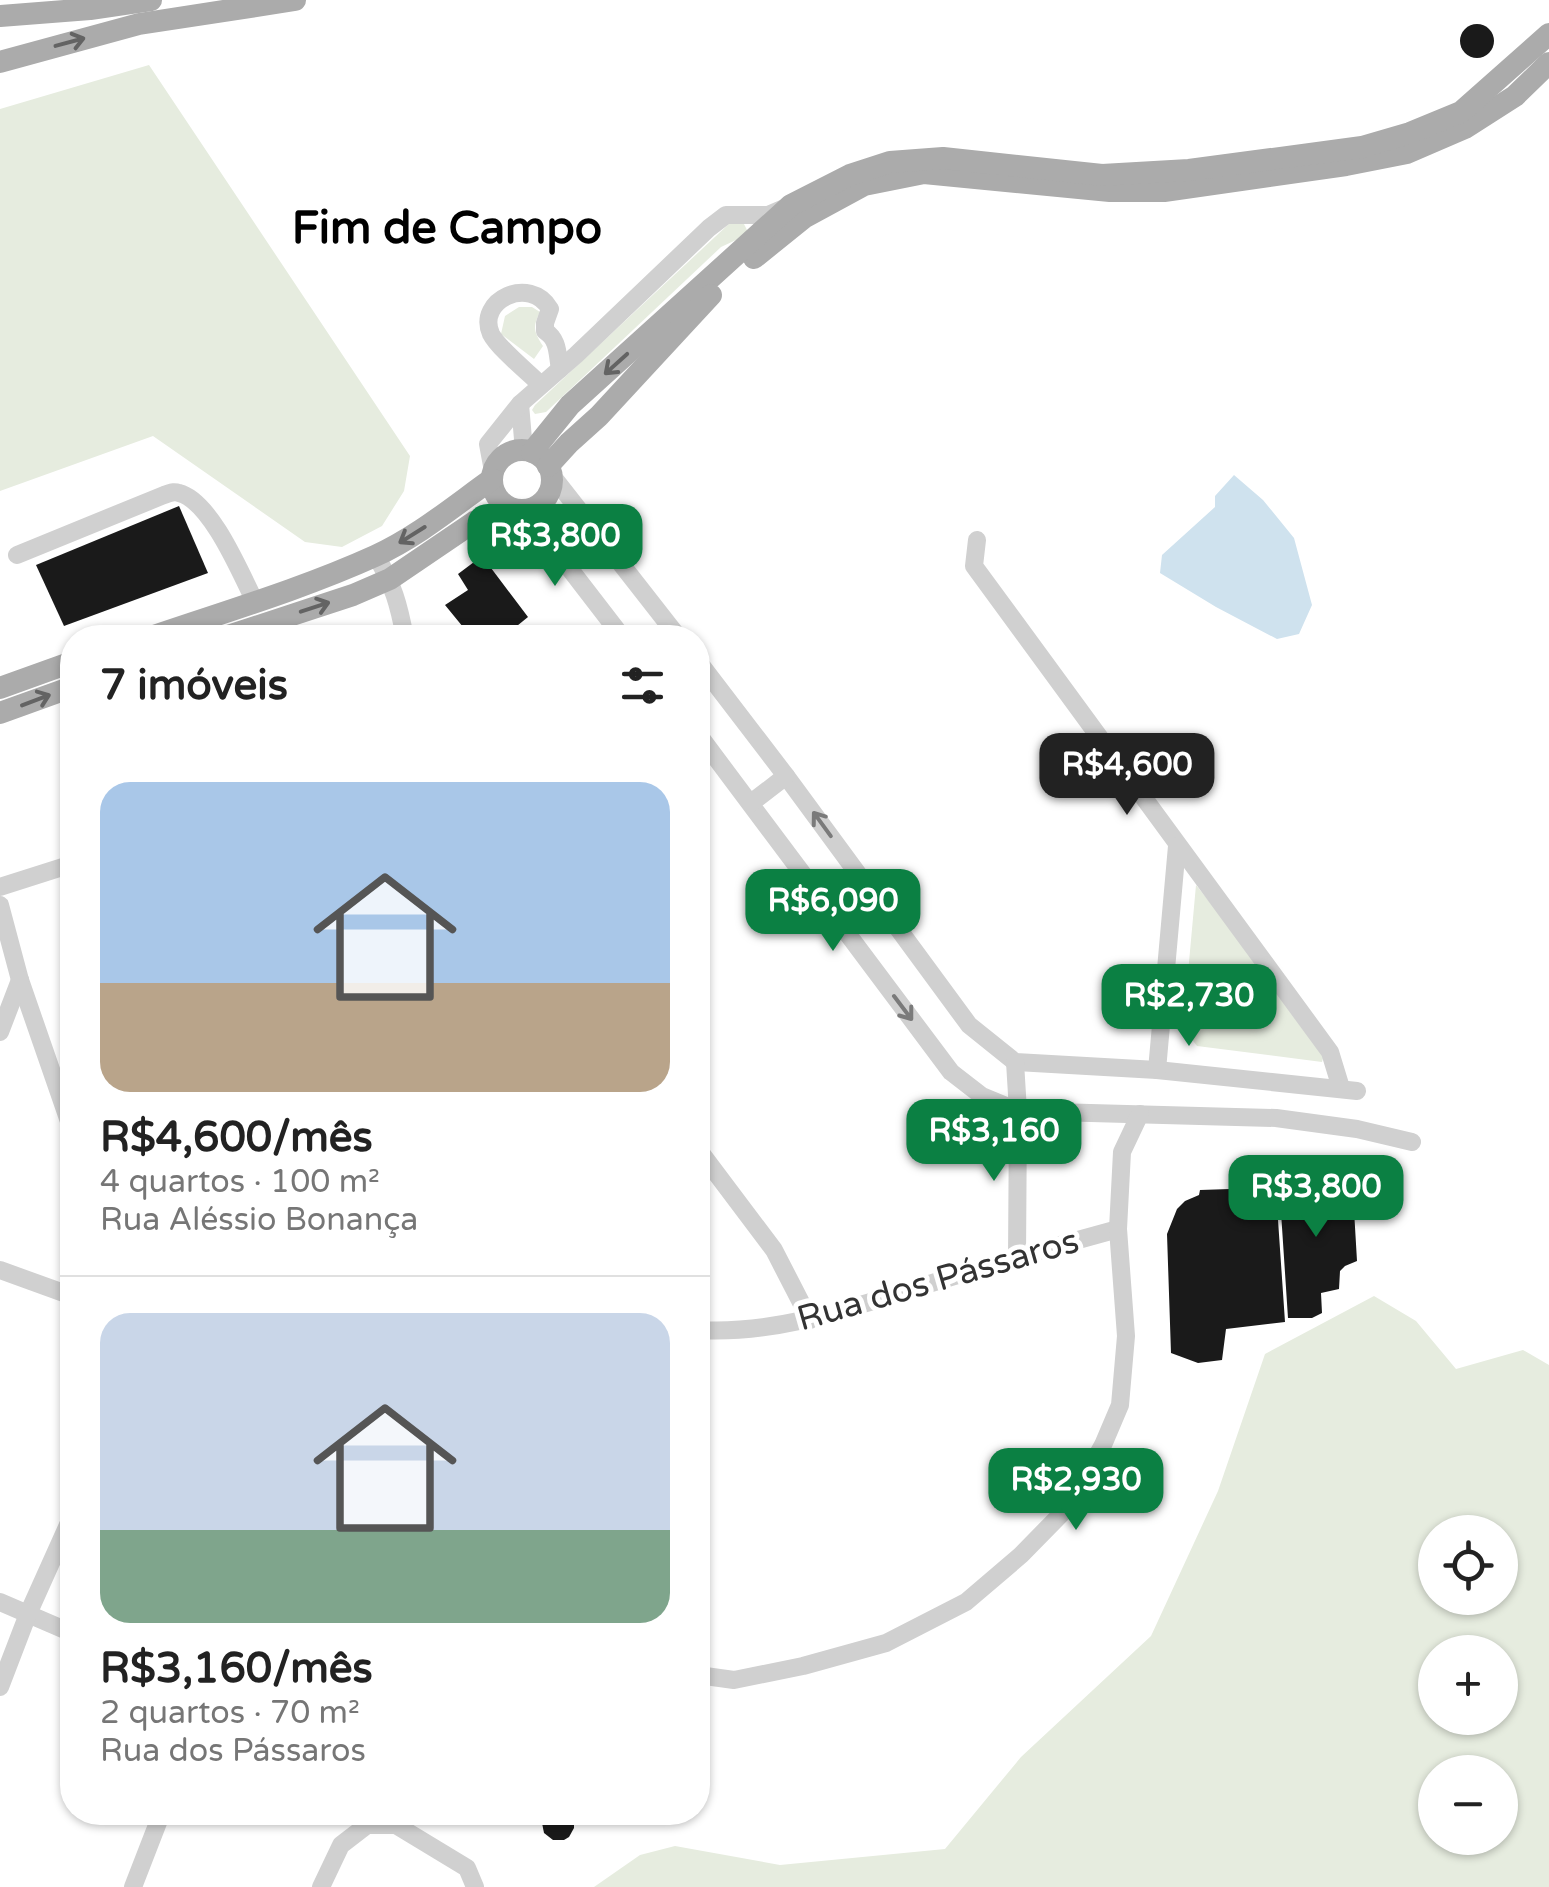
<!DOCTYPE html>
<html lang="pt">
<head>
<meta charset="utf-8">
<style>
	:root { --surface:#fff; --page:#f6f6f6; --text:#222; --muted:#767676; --line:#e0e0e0; --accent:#0b8043 }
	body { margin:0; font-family:"Varela Round",sans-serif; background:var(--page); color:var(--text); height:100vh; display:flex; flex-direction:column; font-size:38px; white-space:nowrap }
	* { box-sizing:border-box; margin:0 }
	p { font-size:32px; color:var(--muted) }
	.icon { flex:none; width:55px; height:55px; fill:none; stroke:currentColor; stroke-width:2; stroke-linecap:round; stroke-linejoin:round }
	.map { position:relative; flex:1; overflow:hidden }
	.details { position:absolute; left:60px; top:625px; width:650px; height:1200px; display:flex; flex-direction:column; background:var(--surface); border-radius:40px; box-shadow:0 2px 8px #0004 }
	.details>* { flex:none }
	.tools { position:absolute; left:1418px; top:1515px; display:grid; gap:20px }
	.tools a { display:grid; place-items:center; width:100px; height:100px; border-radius:50%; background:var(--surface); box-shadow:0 2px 8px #0004; font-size:50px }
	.price { position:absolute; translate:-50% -85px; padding:0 22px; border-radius:20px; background:var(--accent); color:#fff; font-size:32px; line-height:65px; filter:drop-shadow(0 2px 5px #0008) }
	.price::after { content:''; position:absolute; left:50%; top:60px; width:30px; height:22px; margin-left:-15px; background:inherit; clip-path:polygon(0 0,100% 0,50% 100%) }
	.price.active { background:#222; color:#fff }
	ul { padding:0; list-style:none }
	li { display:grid; align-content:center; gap:20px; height:530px; padding:0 40px }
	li+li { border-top:2px solid var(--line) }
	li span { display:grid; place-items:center; height:310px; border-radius:30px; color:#555 }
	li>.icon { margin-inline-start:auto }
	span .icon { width:180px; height:180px; fill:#fffc; stroke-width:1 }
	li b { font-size:42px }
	h2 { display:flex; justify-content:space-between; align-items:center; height:120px; padding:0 40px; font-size:42px }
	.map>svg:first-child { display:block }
</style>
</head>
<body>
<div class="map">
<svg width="1549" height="1887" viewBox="0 0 1549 1887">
	<rect width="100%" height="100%" fill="#fff"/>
	<!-- green -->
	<g fill="#e6ecdf" fill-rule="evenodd">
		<polygon points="149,65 410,456 404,491 382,526 342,547 305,542 153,436 0,491 0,109"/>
		<polygon points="731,222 744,224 749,234 721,247 546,412 535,414 532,410 535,405"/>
		<path d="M 519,307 L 532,307 L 540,312 C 532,327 534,332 543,346 L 534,359 L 501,334 L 505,316 Z"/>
		<polygon points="1196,885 1326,1047 1322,1062 1197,1046 1183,1028"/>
		<path d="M 1374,1296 L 1416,1321 L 1456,1369 L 1523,1350 L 1549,1365 L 1549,1887 L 594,1887 L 640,1855 L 675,1846 L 780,1865 L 945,1849 L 1021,1757 L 1151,1636 L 1218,1491 L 1265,1354 ZM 1435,1532 L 1500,1532 L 1500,1598 L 1435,1598 ZM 1500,1652 L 1500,1718 L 1435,1718 L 1435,1652 ZM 1500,1772 L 1500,1838 L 1435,1838 L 1435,1772 Z"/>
	</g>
	<!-- water -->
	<polygon fill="#cfe2ee" points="1234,475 1263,500 1294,538 1312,605 1299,634 1277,639 1216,607 1160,573 1162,555 1215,507 1215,496"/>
	<!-- building -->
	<g fill="#1a1a1a">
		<circle cx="1477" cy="41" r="17"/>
		<polygon points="179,506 208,573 64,626 36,565"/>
		<polygon points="482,556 528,617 502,638 472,638 445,605 468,590 458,574"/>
		<polygon points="1275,1176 1285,1322 1226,1329 1222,1360 1198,1363 1171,1353 1167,1234 1177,1209 1185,1201 1199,1195 1200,1190 1230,1189"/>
		<polygon points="1352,1176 1357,1261 1345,1266 1340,1271 1339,1289 1321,1293 1322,1313 1312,1318 1288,1318 1279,1182"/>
		<polygon points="547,1812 570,1812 574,1822 574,1828 569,1837 564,1840 553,1840 544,1833 542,1823"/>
	</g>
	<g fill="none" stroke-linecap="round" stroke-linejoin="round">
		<!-- minor -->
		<g stroke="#d0d0d0" stroke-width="18">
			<path d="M 541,385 C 529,373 498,348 491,334 C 476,300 530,275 550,309 L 545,323 L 545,331 C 559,340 557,354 560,369"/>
			<polyline points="520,404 524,451"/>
			<polyline points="493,471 488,444 520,404 576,355 709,228 726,215 768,215 782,209"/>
			<polyline points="550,473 679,638"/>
			<polyline points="519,510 536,525 623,638"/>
			<polyline points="977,540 974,566 1330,1052 1341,1088"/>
			<path d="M 17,555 L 164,495 C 171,493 173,491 179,493 C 211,501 241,574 255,602"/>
			<path d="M 376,556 C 393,584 399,605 405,638"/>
			<polyline points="698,661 786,776 969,1025 1015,1062 1157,1070 1357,1091"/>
			<polyline points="698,734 951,1072 982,1096 1018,1111 1276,1118 1357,1129 1412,1142"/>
			<polyline points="751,803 786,776"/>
			<polyline points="0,887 72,864"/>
			<polyline points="0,905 20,980 72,1130"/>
			<polyline points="0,1032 20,980"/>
			<polyline points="1015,1062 1018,1111 1017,1257"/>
			<polyline points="1157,1070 1177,846"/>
			<polyline points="698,1149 774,1250 810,1320"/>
			<polyline points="0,1270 72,1296"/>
			<path d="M 698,1330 C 778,1335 856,1306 932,1283 C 993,1264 1055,1246 1118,1229"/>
			<polyline points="0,1602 72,1633"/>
			<polyline points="698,1675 734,1680 803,1666 886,1643 966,1602 1021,1555 1069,1506 1103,1445 1120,1405 1126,1336 1118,1229 1122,1152 1140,1114"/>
			<polyline points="0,1687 28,1614 72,1516"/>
			<polyline points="133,1887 159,1820"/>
			<polyline points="321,1887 341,1845 367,1825 396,1825 467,1868 475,1887"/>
		</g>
		<!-- major -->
		<g stroke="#ababab" stroke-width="22">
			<polyline points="0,16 90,9 151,0"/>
			<polyline points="0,62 139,24 295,0"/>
			<polyline points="754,258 805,217 864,185 924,173 1110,191 1164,191 1346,165 1407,153 1465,128 1515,96 1549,63"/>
			<circle cx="522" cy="480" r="30"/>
			<polyline points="532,452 570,405 791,205 850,175 890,162 943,158 1102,175 1189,170 1362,147 1410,133 1461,112 1549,34"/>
			<polyline points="548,466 569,443 599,416 711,295"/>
			<path d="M 148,638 C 224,612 302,589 375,556 C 417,537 454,506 492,479"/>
			<polyline points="222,638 353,595 390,579 474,522 511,509"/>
			<polyline points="0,688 72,662"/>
			<polyline points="0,713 72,687"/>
		</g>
	</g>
	<!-- one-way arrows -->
	<defs><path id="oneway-shaft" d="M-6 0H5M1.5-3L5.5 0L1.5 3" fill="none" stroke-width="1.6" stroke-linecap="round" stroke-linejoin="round" transform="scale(2.5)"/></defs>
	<g stroke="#636363">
		<use href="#oneway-shaft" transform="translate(70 42) rotate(-15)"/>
		<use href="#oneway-shaft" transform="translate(616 364) rotate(138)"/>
		<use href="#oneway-shaft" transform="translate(412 535) rotate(148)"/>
		<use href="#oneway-shaft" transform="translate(315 607) rotate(-18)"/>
		<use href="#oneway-shaft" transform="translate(36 700) rotate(-21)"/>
	</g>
	<g stroke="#7a7a7a">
		<use href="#oneway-shaft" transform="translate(822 824) rotate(-126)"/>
		<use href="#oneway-shaft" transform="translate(903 1008) rotate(53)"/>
	</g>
	<g text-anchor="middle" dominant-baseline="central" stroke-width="10" stroke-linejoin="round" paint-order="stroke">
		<!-- street labels -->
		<g font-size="35" fill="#333" stroke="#fff">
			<text transform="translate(938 1280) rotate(-16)">Rua dos Pássaros</text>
		</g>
		<!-- district labels -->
		<g font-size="45" font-weight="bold" fill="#000" stroke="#fff">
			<text x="447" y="229">Fim de Campo</text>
		</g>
	</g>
</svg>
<div class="tools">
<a><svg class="icon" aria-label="locate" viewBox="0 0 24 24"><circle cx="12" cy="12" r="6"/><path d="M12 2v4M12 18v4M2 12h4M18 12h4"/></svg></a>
<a>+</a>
<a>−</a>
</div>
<b class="price" style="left:555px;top:589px">R$3,800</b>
<b class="price active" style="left:1127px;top:818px">R$4,600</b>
<b class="price" style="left:833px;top:954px">R$6,090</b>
<b class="price" style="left:1189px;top:1049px">R$2,730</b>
<b class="price" style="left:994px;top:1184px">R$3,160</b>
<b class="price" style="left:1316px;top:1240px">R$3,800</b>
<b class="price" style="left:1076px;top:1533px">R$2,930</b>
<section class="details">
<h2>7 imóveis<svg class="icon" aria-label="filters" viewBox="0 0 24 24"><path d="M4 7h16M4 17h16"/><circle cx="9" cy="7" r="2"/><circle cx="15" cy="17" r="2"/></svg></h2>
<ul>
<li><span style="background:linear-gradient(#a9c7e8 65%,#b9a48a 0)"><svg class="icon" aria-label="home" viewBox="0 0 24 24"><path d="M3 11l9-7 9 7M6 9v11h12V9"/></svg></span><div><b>R$4,600/mês</b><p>4 quartos · 100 m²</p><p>Rua Aléssio Bonança</p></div></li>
<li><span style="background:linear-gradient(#c9d6e8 70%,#7fa58c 0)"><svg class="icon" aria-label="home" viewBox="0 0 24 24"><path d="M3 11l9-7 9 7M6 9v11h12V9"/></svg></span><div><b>R$3,160/mês</b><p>2 quartos · 70 m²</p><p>Rua dos Pássaros</p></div></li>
</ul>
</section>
</div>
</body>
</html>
